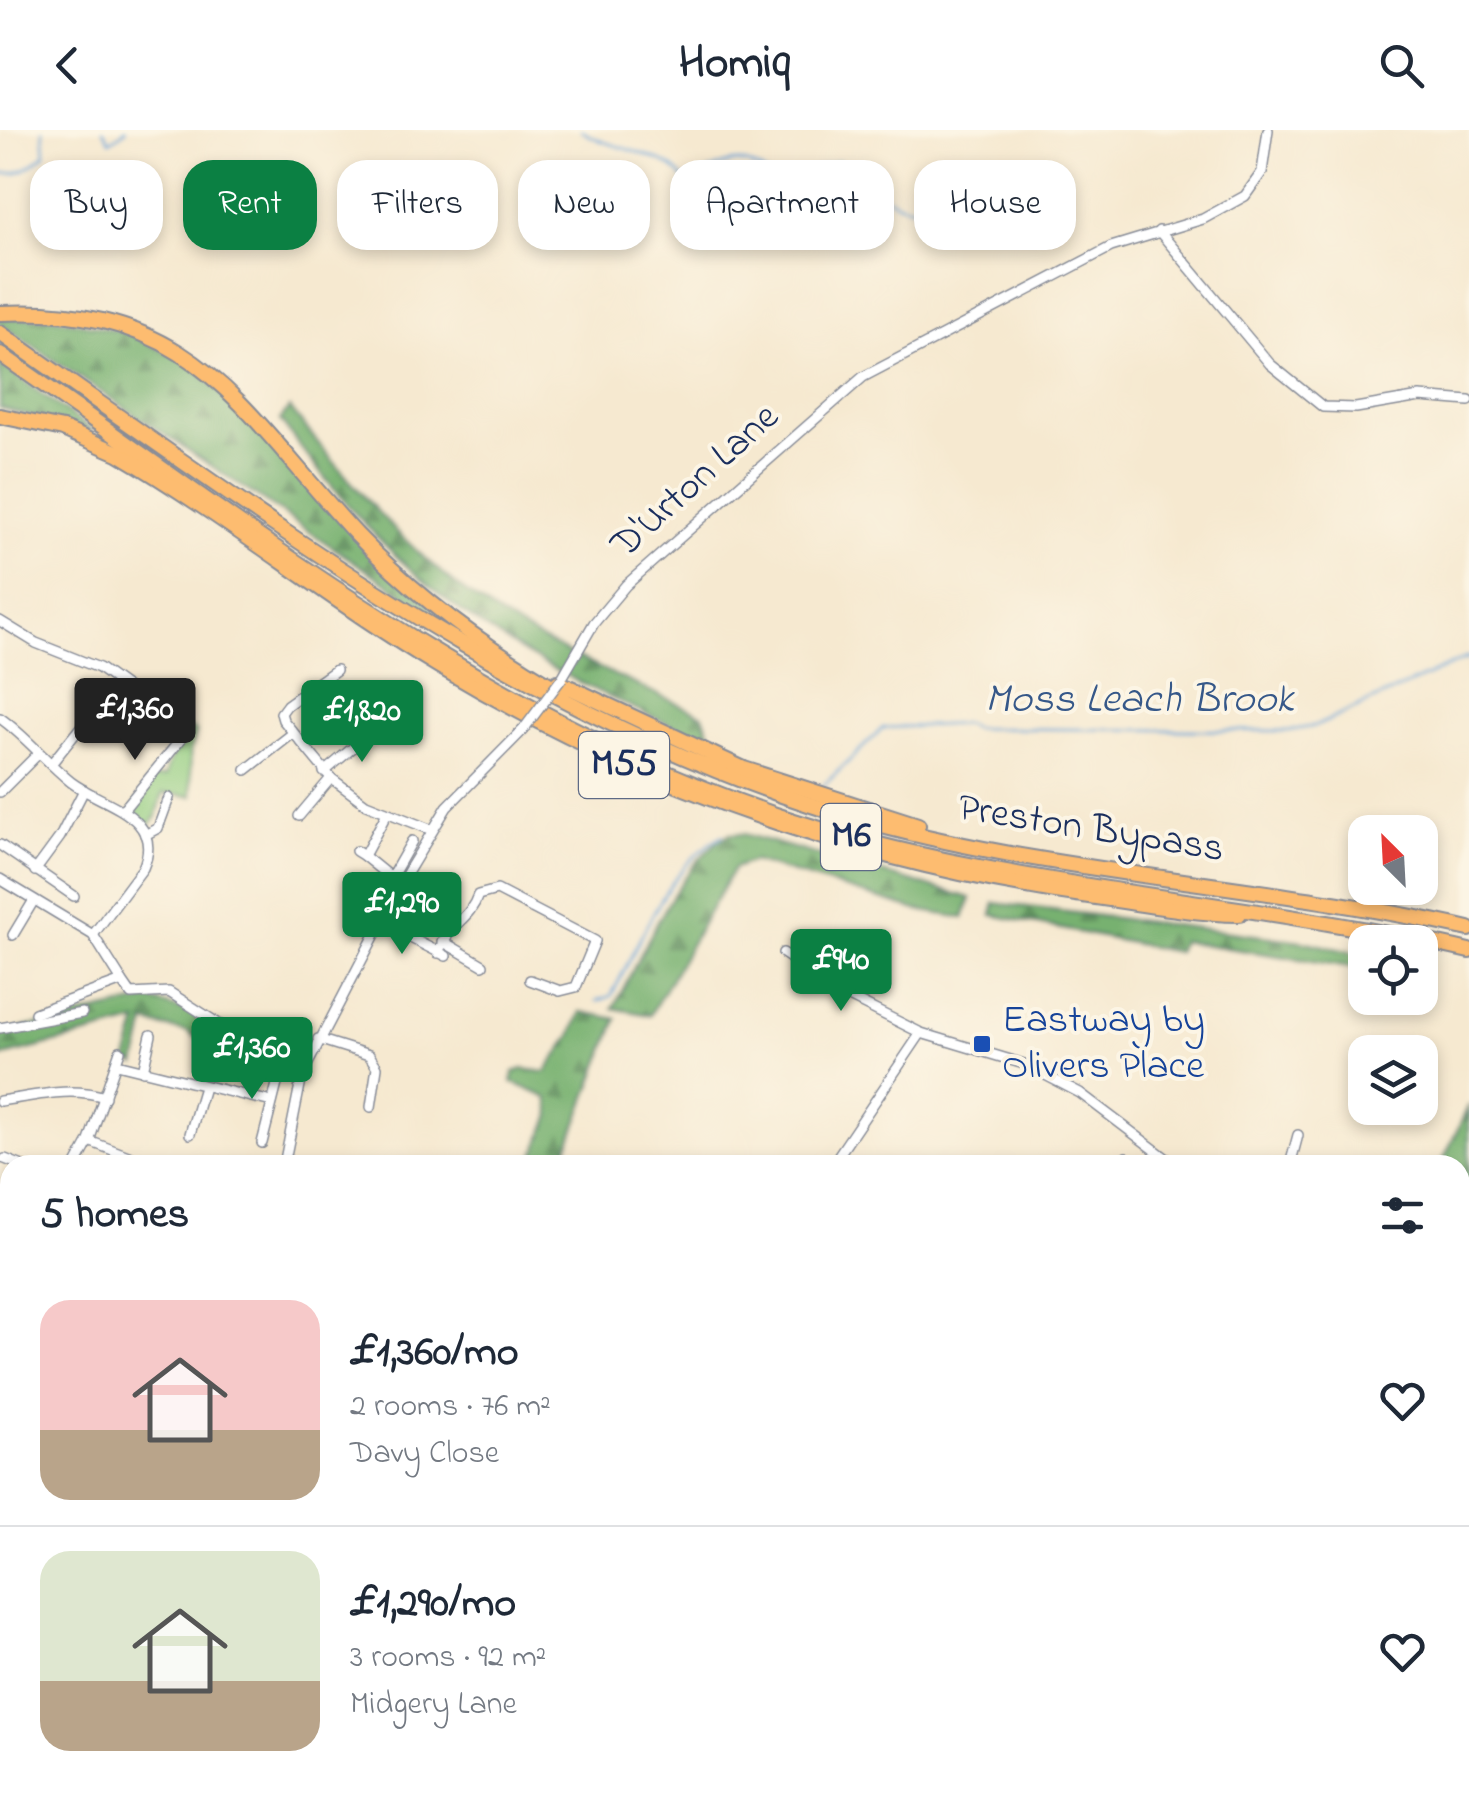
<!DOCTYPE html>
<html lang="en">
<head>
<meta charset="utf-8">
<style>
	:root { --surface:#fff; --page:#f2f2f3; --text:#1f2937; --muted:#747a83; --line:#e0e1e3; --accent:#0b8043 }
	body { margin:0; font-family:"Indie Flower",sans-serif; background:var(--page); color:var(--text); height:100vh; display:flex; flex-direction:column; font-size:38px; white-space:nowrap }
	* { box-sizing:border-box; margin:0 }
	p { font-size:32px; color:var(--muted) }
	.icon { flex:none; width:55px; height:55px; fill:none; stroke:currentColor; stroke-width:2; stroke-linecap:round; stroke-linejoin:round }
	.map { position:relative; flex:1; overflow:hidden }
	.details { position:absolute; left:0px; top:1025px; width:1470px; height:642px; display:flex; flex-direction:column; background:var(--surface); border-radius:30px 30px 0 0; box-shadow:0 5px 15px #0003 }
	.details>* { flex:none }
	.banner { position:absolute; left:30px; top:30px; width:1410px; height:90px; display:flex; gap:20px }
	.needle { width:65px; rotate:336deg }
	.fabs { position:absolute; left:1348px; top:685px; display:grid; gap:20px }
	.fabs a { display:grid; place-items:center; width:90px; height:90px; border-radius:20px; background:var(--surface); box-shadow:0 5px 15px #0003; font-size:50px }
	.price { position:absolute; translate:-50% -85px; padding:0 22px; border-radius:10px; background:var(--accent); color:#fff; font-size:32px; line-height:65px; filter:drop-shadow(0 2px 5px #0008) }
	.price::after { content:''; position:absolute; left:50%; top:60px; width:30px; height:22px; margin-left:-15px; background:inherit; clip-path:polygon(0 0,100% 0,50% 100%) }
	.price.on { background:#222; color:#fff }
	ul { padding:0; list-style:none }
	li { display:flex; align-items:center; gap:30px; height:250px; padding:0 40px }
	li+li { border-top:2px solid var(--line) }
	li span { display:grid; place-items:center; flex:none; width:280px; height:200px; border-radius:30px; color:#555 }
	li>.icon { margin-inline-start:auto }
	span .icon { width:120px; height:120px; fill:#fffc; stroke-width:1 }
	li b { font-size:42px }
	h2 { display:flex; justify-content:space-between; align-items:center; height:120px; padding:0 40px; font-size:42px }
	.pill { padding:0 35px; border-radius:30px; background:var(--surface); box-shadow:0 5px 15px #0003; font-size:35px; line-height:90px }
	.pill.on { background:var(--accent); color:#fff }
	header { display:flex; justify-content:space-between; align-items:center; height:130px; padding:0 40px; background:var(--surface); font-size:45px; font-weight:700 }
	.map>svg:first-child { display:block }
</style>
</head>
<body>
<header><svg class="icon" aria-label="back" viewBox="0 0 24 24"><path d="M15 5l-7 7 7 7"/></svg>Homiq<svg class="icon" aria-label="search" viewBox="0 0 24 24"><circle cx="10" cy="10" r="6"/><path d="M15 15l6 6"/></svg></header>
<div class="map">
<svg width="1469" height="1667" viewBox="0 0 1469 1667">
	<defs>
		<pattern id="forest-firs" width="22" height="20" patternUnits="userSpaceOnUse" patternTransform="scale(2.5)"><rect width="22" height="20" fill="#77b170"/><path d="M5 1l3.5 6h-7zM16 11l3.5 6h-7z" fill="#61905f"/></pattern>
	</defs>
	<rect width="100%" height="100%" fill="#fcf5e5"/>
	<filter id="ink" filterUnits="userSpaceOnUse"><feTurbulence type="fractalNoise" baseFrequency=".01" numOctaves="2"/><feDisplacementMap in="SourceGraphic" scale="20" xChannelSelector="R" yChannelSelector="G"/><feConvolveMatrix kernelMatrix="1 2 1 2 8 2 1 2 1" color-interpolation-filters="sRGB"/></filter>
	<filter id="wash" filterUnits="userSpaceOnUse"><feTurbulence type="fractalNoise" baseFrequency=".0048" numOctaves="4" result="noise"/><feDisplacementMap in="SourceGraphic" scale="40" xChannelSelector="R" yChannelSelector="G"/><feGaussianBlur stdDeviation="2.25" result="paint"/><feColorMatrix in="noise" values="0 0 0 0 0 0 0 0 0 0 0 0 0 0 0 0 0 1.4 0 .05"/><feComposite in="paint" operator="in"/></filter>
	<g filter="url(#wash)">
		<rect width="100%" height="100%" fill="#f6e9d0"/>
		<!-- green -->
		<path fill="#94ce82" stroke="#587e70" stroke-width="2.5" d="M 187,596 L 196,602 L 190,621 L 192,666 L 163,663 L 156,688 L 147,697 L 133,680 L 150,649 L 166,646 C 166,628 184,615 187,596 Z"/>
		<!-- forest -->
		<g fill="url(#forest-firs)" stroke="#497067" stroke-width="2.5">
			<polygon points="51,187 125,202 194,236 450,496 0,194 0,188"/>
			<polygon points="0,234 95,302 0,278"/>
			<path d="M 290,278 C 347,350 413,429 490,479 C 555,522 632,552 703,585 L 714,614 C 628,576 540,539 464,483 C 391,430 333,362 280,290 Z"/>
			<path d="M 729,704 L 744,704 L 971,768 L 964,788 L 917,780 L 753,731 L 734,738 L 650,885 L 613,878 C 641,828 678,733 729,704 Z"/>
			<polygon points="995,773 1302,811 1365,825 1365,839 1181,811 1177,822 992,785"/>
			<polygon points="149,870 194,883 245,915 296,931 296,939 226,926 187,902 146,893 136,935 127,930 138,892 0,927 0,903"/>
			<polygon points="581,882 617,889 561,1035 530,1035 551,985 548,968 512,952 514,942 523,939 546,942 571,906"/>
			<polygon points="1469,975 1469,1109 1460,1108 1460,1035 1441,1035"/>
			<polygon points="1190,1658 1318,1658 1335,1667 1203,1667"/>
		</g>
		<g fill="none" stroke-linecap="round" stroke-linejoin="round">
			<!-- stream -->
			<g stroke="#67a4d8" stroke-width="2.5">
				<polyline points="103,0 110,11 126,0"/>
				<path d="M 581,0 C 609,21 666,21 683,49 C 704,49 717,32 738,32 C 756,33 766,48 783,50 C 801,40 819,37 839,31 C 869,47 882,76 920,78 L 939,95 L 982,82 L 1047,76"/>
				<path d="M 0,43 C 17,46 33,36 45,24 L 43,0"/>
				<polyline points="822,657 883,598 964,594 973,598 1288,601 1316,596 1469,527"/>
				<path d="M 597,871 L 611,866 C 642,810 664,739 723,705"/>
			</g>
		</g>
	</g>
	<g filter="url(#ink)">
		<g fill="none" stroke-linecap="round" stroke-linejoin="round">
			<!-- minor casing -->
			<g stroke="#888c97" stroke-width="12">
				<g id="minor">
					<polyline points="1159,101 1270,234 1323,277 1356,278 1420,267 1469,271"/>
					<polyline points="0,491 36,513 99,538 159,581"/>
					<polyline points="336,540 287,575 281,583 283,590 331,648 366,674 432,700"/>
					<polyline points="562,548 594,493 626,455 863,247 1111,117 1203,89 1245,66 1262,42 1268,0"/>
					<path d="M 0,588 C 26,606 46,632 71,652 C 101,675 166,685 143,738 L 93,805"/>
					<polyline points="51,634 116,553"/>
					<polyline points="246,640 292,604"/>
					<polyline points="324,642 374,600"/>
					<polyline points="0,662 39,623"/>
					<polyline points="124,679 181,609"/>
					<polyline points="299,686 331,648"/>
					<polyline points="145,705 158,698 169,668"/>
					<polyline points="0,715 74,766"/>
					<polyline points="356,721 364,726 387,683"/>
					<polyline points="364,726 391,748 412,711"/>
					<polyline points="35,741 60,707 84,660"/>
					<polyline points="0,749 93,805 122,851 35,883"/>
					<polyline points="378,772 391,748"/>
					<polyline points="381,793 446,826"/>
					<polyline points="13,805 34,770"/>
					<polyline points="442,811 483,835"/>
					<path d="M 438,823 C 450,792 469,791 478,765 L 497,760 L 595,811 L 576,857 L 560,861 L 530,850"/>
					<polyline points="783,823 843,864 921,903 1024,934 1080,963 1175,1035"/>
					<polyline points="122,851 131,864 169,862 233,903 310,925"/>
					<polyline points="0,898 82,883"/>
					<polyline points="318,909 369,925 377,937 371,977"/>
					<polyline points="117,934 272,972"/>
					<polyline points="143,941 151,905"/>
					<path d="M 0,971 C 36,966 70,956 105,967"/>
					<polyline points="190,1004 204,957"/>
					<polyline points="89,1011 152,1035"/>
					<polyline points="262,1013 280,942"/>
					<polyline points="5,1029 20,1035"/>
					<polyline points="76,1035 89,1011 120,921"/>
					<polyline points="284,1035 302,945 406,745 447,677 523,600"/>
					<polyline points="832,1035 921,903"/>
					<polyline points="1122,1035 1126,1027"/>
					<polyline points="1290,1035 1298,1005"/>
					<polyline points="0,1088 10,1099"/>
					<polyline points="0,1111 10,1103"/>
					<polyline points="1460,1125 1469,1126"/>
					<polyline points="0,1205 10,1197"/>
					<polyline points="1469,1340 1469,1346"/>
					<polyline points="0,1372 10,1364"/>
					<polyline points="1460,1380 1469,1374"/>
					<polyline points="0,1417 10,1408"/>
					<polyline points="1460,1516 1469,1520"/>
					<polyline points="0,1570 6,1576"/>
					<polyline points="1460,1634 1469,1616"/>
					<polyline points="538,1658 563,1667"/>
					<polyline points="637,1658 655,1667"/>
					<polyline points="708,1658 710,1667"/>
					<polyline points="884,1658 889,1667"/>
					<polyline points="1,1667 11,1658"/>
					<polyline points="295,1667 298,1658"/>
					<polyline points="412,1667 420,1658"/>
					<polyline points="477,1667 482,1658"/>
					<polyline points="588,1667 604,1658"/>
					<polyline points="847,1667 850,1658"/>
					<polyline points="1443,1667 1447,1658"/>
				</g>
			</g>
			<!-- major casing -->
			<g stroke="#888c97" stroke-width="15">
				<g id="major">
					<polyline points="0,1225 10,1217"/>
					<polyline points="1340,1658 1356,1667"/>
				</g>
			</g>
			<!-- highway casing -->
			<g stroke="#888c97" stroke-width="18">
				<g id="highway">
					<path d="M 0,183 C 196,174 240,280 357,405 C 418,469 486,518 562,562"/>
					<path d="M 0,203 C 274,394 544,603 871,693 C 1066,746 1272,754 1469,799"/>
					<path d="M 0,224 C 244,394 485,585 770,683 C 996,760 1238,767 1469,821"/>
					<path d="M 0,286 L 63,299 L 118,323 C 229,388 329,470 439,536 C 641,657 856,733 1089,766 C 1139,773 1189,783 1239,784"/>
					<polyline points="558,552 744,639 918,695"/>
				</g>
			</g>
			<!-- minor -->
			<use href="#minor" stroke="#fff" stroke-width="9"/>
			<!-- major -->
			<use href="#major" stroke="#fdbc6f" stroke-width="11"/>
			<!-- highway -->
			<use href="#highway" stroke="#fdbc6f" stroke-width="14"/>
			<!-- minor-bridge casing -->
			<g stroke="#888c97" stroke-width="12" stroke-linecap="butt">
				<polyline id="minor-bridge" points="523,600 562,548"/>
			</g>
			<!-- minor-bridge -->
			<use href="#minor-bridge" stroke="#fff" stroke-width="9"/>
		</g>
	</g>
	<!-- markers -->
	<rect fill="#1a4fb4" stroke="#fcf5e5" stroke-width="4" x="972" y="904" width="20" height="20" rx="5"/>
	<g text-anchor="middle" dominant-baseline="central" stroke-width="8" stroke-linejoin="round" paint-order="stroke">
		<!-- shield labels -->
		<g fill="#fcf5e5" stroke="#5e6a86" stroke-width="2.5">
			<rect x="579" y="602" width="90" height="66" rx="8"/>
			<rect x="821" y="674" width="60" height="66" rx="8"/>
		</g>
		<g font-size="38" font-weight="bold" fill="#1b2f5e">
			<text x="624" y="635">M55</text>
			<text x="851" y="707">M6</text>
		</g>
		<!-- street labels -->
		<g font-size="40" fill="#1b2f5e" stroke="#fcf5e5">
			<text transform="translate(696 352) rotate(-42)">D'Urton Lane</text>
			<text transform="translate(1091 700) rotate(9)">Preston Bypass</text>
		</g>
		<!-- transit labels -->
		<g font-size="40" fill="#164399" stroke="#fcf5e5" text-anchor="start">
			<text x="1002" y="891">Eastway by<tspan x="1002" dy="46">Olivers Place</tspan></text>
		</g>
		<!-- water labels -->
		<g font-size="42" font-style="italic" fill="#365889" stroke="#fcf5e5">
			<text x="1139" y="570">Moss Leach Brook</text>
		</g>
	</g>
</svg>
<div class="fabs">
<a><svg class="needle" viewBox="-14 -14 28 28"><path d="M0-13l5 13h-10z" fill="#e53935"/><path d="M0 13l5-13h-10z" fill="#747a83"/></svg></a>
<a><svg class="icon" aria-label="locate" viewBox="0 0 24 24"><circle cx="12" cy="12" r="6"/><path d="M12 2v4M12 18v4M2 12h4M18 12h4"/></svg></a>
<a><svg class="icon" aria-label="layers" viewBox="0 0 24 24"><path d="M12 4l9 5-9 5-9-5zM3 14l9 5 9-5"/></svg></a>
</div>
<b class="price on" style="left:135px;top:633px">£1,360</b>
<b class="price" style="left:362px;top:635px">£1,820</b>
<b class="price" style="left:402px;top:827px">£1,290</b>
<b class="price" style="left:841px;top:884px">£940</b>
<b class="price" style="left:252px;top:972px">£1,360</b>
<div class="banner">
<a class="pill">Buy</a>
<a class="pill on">Rent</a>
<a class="pill">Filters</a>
<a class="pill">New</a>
<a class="pill">Apartment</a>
<a class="pill">House</a>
</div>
<section class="details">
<h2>5 homes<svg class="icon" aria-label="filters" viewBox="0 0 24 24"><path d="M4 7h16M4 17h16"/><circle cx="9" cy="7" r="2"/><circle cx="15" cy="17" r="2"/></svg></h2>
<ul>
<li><span style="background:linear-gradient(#f6c9c9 65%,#b9a48a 0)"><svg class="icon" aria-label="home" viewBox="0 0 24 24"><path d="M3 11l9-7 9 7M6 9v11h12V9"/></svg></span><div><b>£1,360/mo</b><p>2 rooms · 76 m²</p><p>Davy Close</p></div><svg class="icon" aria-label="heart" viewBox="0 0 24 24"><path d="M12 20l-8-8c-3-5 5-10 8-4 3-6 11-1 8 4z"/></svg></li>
<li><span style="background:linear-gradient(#dfe7d0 65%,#b9a48a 0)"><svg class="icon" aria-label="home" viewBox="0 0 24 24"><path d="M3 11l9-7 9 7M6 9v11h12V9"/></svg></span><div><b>£1,290/mo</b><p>3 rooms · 92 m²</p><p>Midgery Lane</p></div><svg class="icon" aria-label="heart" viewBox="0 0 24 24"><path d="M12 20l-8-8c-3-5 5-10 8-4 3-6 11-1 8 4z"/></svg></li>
</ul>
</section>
</div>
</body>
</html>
